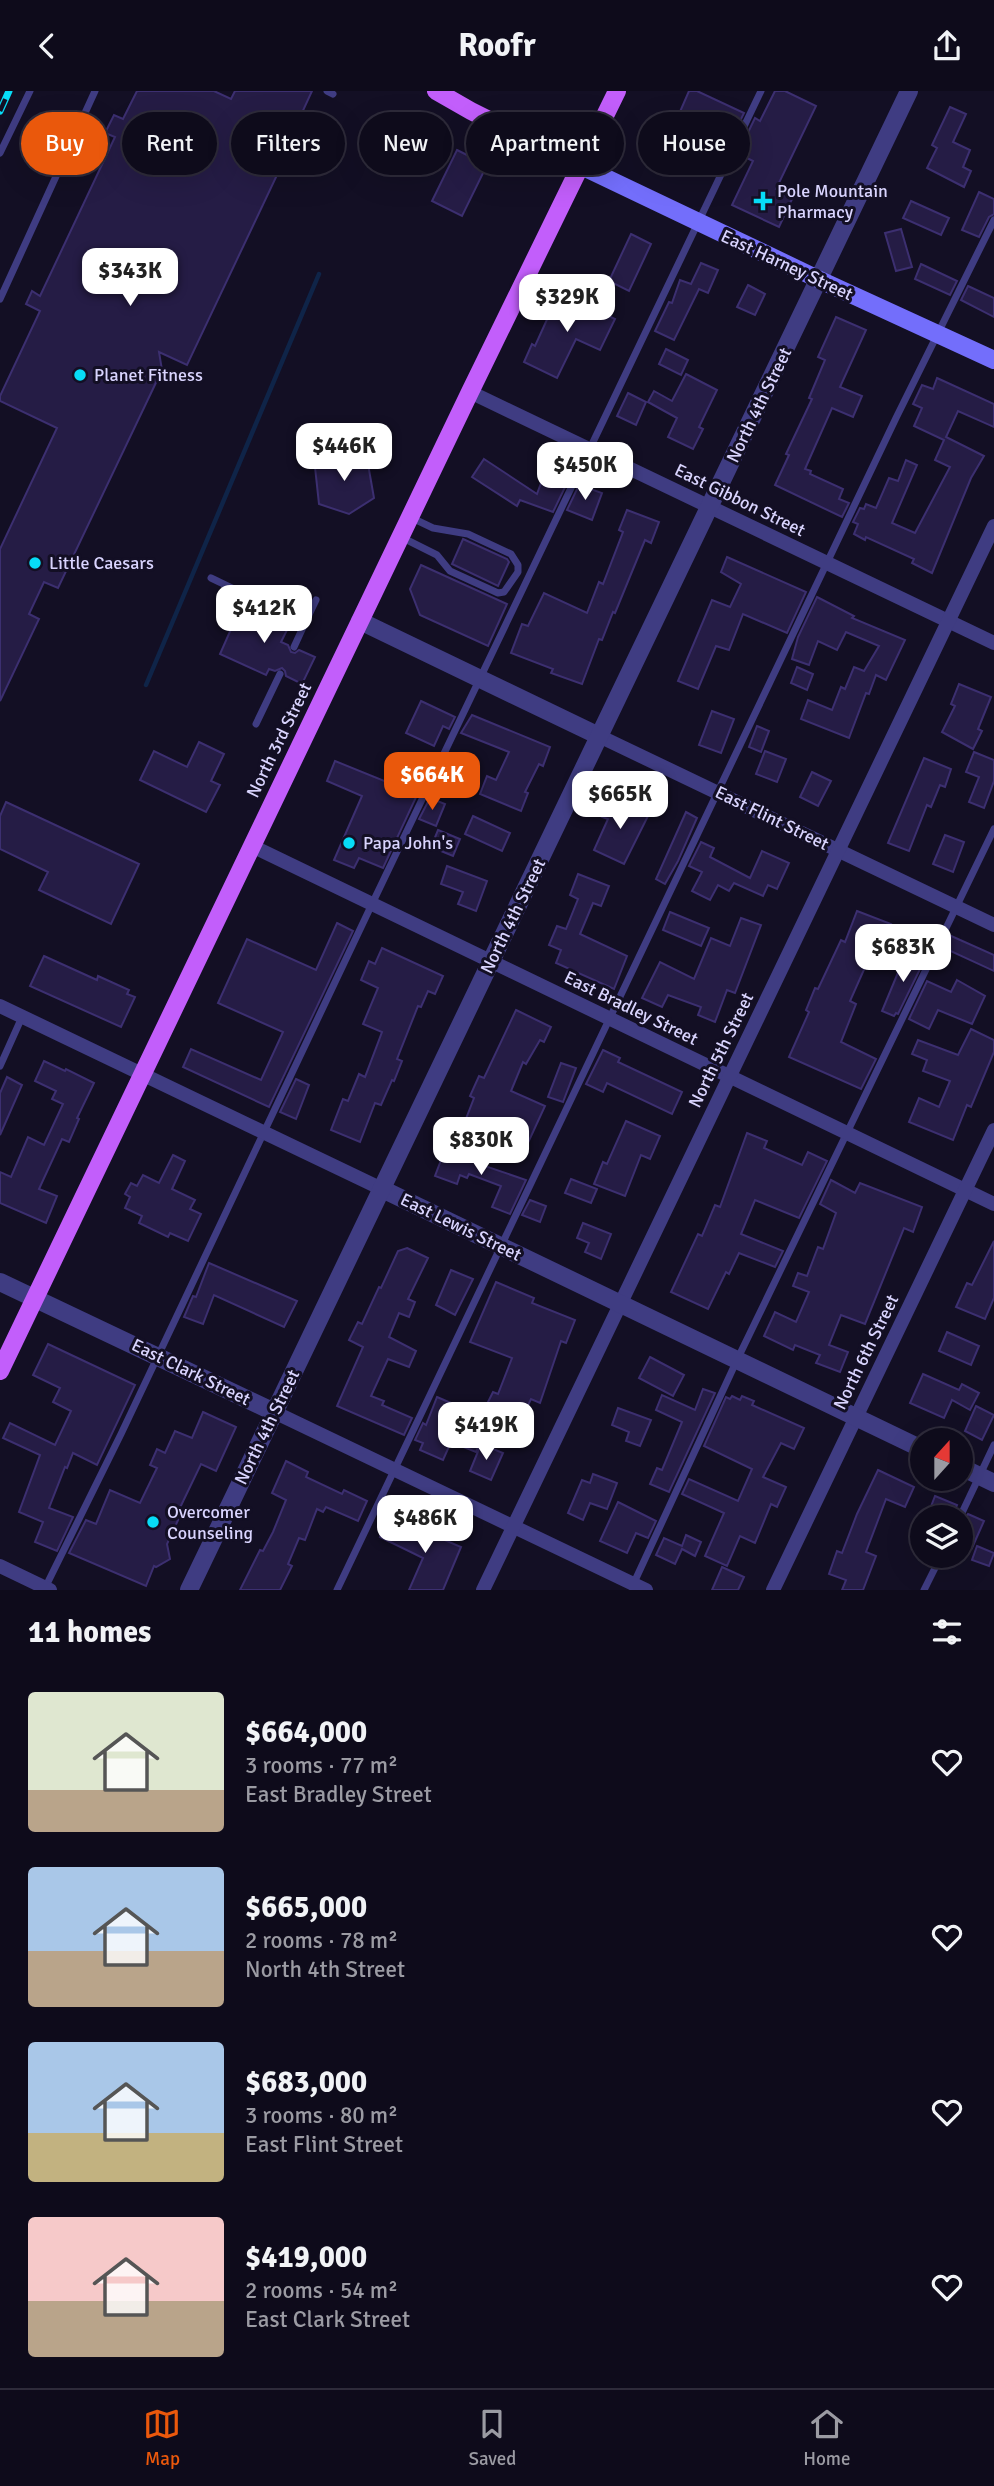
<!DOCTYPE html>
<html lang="en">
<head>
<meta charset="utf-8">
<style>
	:root { --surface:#0e0b1b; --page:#1c1928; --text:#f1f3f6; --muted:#9b9ba3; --line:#2e2b3a; --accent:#ea580c }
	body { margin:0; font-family:Signika,sans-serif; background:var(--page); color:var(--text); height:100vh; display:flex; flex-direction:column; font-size:26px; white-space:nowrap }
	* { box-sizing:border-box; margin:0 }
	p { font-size:23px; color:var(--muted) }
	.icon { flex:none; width:38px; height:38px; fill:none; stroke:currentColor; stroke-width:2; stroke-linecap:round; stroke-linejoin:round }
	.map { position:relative; height:1499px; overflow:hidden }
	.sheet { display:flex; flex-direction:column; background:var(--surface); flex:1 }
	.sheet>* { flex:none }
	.top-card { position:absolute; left:21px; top:21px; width:952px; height:63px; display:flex; gap:14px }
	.needle { width:46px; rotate:21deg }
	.tools { position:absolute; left:910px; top:1337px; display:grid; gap:14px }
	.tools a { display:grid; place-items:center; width:63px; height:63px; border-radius:50%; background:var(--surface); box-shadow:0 7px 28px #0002,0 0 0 2px var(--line); font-size:35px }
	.price { position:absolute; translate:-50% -60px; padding:0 16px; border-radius:14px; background:#fff; color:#222; font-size:23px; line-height:46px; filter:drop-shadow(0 2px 4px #0008) }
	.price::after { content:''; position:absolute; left:50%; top:42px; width:21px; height:16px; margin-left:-10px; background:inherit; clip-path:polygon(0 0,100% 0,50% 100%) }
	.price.on { background:var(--accent); color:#fff }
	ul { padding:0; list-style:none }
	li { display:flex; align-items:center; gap:21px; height:175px; padding:0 28px }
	li span { display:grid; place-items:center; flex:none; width:196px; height:140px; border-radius:7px; color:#555 }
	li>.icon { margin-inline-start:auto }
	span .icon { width:84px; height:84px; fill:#fffc; stroke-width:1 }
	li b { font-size:30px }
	h2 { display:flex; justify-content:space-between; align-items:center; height:84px; padding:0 28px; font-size:30px }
	.tag { padding:0 24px; border-radius:32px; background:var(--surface); box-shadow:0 7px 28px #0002,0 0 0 2px var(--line); font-size:24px; line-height:63px }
	.tag.on { background:var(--accent); color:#fff }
	header { display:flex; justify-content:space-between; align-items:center; height:91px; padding:0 28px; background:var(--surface); font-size:32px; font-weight:800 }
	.tab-bar { display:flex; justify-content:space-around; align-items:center; height:98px; border-top:2px solid var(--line); background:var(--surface); font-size:19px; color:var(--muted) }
	.tab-bar a { display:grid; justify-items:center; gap:4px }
	.tab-bar .on { color:var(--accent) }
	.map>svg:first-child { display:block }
</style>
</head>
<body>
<header><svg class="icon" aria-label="back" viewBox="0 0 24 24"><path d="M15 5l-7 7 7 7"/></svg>Roofr<svg class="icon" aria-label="share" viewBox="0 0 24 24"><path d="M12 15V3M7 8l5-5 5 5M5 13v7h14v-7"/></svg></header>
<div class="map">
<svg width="994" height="1499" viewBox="0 0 994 1499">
	<rect width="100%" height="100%" fill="#130f24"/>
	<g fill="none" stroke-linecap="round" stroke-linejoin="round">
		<!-- stream -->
		<polyline stroke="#0f2448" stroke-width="4.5" points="146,594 319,183"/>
	</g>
	<!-- building -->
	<g fill="#251c45" stroke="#3c2f70" stroke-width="2">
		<polygon points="137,0 214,0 231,8 235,0 312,0 300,26 304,27 187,274 159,261 162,279 58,497 44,491 29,523 39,528 0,610 0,458 57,337 0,310 0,305 40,220 26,213 32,200 40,205 115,46 105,42 114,24 123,28"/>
		<polygon points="689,0 697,0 744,22 731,48 679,23"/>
		<polygon points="775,0 785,0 816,15 776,98 793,106 779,136 732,114 753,70 743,65 748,56 742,54 755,27 760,30"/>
		<polygon points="950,16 966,23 953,51 970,59 963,76 971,80 964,96 927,77 937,57 932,54"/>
		<polygon points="457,59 487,74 462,125 432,110"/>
		<polygon points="979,101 994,108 994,123 989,126 979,146 962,139"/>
		<polygon points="911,110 949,127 941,144 903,127"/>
		<polygon points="901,138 912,176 896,180 885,142"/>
		<polygon points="631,143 651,153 629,200 609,190"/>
		<polygon points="701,172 718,179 708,202 699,198 674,249 655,240 669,211 672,212 680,189 691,193"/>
		<polygon points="921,173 957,190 950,204 915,188"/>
		<polygon points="748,194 765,203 755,224 737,216"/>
		<polygon points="968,195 994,207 994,226 961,209"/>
		<polygon points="559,202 615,228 600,259 576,248 557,287 524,271 532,253 535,255"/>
		<polygon points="836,226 866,239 840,296 862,305 853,326 832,317 805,378 811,380 810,383 843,398 839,408 849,412 842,426 775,394 789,364 786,363 812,308 809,307 825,269 818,266"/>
		<polygon points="666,258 688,269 681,284 659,273"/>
		<polygon points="686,283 717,299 699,336 703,338 693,358 668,346 677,327 648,311 654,300 672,310"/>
		<polygon points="937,287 994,313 994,336 958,320 946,346 984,365 971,387 932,482 912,472 914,468 866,446 865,449 854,443 858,433 853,431 860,417 864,418 866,413 876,417 889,387 898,390 906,369 917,374 892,432 915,442 950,376 935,369 944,349 914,335 922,317 913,313 922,294 933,298"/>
		<polygon points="628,302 646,311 636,334 617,325"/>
		<polygon points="340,360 368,373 374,407 349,423 319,413 315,376"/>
		<polygon points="484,368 537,403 545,381 568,390 553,421 520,409 517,415 472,386"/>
		<polygon points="579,394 602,402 592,429 567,419"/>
		<polygon points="627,419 659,431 651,452 645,449 615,522 613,521 602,549 599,548 582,593 551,582 553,578 511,562 522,533 528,535 544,502 587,522 599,491 603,493 623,441 619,439"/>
		<polygon points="463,448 507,468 509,471 498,495 452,473"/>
		<polygon points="727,466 806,501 787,542 743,523 729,559 716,555 698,598 678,590 712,509 730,516 741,493 721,481"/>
		<polygon points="421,474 507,513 488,555 420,524 410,498"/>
		<polygon points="817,506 854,525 852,527 905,549 886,589 876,584 869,603 866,602 849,647 801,628 808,609 832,619 841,596 845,598 854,576 864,580 879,555 846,541 837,559 818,550 809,574 792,568 798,546"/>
		<polygon points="243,511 290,533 281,551 288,554 291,561 295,562 299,559 315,566 302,593 286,585 285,580 282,577 275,580 269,578 266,584 220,563"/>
		<polygon points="797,576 813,583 807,599 791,592"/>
		<polygon points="959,593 991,606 978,638 982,640 973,658 942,641 955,615 951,613"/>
		<polygon points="421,610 455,626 449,638 443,635 434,655 406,642"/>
		<polygon points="712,620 734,628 721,662 699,654"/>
		<polygon points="472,624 550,656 543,675 539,673 525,701 528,702 521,720 480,703 487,685 496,689 509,661 461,642"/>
		<polygon points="757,635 769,640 761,661 749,656"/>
		<polygon points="199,651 224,663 211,690 220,694 206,721 140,689 154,660 187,676"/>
		<polygon points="765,660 786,668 777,691 756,683"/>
		<polygon points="974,661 994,669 994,690 984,717 969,711 979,686 966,681"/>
		<polygon points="924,667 951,678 945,696 940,694 931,716 927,714 909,760 888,752"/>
		<polygon points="335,670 394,694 396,689 415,697 414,700 418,702 383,777 359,767 354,777 334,769 362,705 327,690"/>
		<polygon points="812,681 831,690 818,715 800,706"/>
		<polygon points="430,707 445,713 436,735 419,728"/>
		<polygon points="611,707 648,725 624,773 594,759 608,728 602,726"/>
		<polygon points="6,711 139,773 111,833 39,799 48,781 0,758 0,725"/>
		<polygon points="686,721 697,727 678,770 665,793 656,788"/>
		<polygon points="473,725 510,742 502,760 465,743"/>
		<polygon points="438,739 460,748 453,765 431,756"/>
		<polygon points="945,744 964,751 953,781 933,773"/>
		<polygon points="701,751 714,757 710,766 750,787 762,760 789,772 777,798 768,794 763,805 734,792 729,800 718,794 710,809 692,800 702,781 689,775"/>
		<polygon points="447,775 487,790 476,820 458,813 463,801 441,793"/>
		<polygon points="578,783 609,795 601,815 593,812 580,843 627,865 614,898 556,872 561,859 549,854 557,835 566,838 578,808 570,804"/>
		<polygon points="857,820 891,833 884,850 878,847 850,910 856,913 841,951 876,968 861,998 789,966 809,921 806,919 815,897 818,898 841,849 845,851"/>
		<polygon points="670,821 709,837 701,855 663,839"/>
		<polygon points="741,827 761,834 735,902 727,899 715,931 698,924 701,916 668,904 662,916 642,907 660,871 694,888 711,847 730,855"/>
		<polygon points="337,832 353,840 269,1016 183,976 191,958 261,989 283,941 218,912 247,848 316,879"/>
		<polygon points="949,844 994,864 994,880 944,857"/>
		<polygon points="382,857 443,885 435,903 428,900 421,916 418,915 397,968 402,970 394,990 392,989 381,1014 375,1012 360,1051 331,1039 343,1008 348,1010 359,983 365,986 382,941 363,933 378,897 361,889 369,870 375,873"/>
		<polygon points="907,860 924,870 898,923 896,922 894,925 882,920"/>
		<polygon points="44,865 97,889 98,885 129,899 127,903 135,906 121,936 30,895"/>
		<polygon points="957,889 985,905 972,933 938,919 929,938 909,928 927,890 951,901"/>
		<polygon points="516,919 551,936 544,951 540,949 526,973 523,971 511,1000 545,1015 527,1054 498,1040 496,1045 464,1033 474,1007 470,1005 479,985 484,987"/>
		<polygon points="971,938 994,949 994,961 971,1016 967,1014 953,1049 909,1031 919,1007 939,1016 950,990 923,980 927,969 912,963 918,949 958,964"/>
		<polygon points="603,959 620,967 618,971 682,1001 672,1023 607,992 603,1001 586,993"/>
		<polygon points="44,970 65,980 66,978 94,992 77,1027 79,1028 69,1051 62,1048 39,1098 57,1105 46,1132 0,1112 0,1081 11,1086 28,1046 44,1054 63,1013 52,1008 56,1000 35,990"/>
		<polygon points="561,972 576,977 563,1011 548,1006"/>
		<polygon points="7,986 22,994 0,1044 0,1002"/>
		<polygon points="296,988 309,994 296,1028 280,1021"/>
		<polygon points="626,1030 660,1045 650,1068 641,1064 625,1105 594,1093 603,1071 607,1073"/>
		<polygon points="747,1042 767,1050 764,1057 802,1074 808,1061 827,1070 799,1127 755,1109 741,1143 783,1160 775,1176 739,1162 729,1183 726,1181 708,1218 671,1201 698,1143 702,1145 715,1114 720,1116"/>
		<polygon points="446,1056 475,1067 473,1071 526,1089 510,1123 492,1116 501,1095 469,1083 467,1087 460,1084 457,1093 435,1085"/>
		<polygon points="173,1064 185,1070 172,1098 195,1109 190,1118 201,1123 188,1150 170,1142 168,1146 139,1132 142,1125 125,1117 130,1106 125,1103 131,1092 137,1095 143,1084 159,1092"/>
		<polygon points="571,1088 597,1098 591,1112 565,1102"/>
		<polygon points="831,1089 855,1102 860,1092 922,1116 913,1141 904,1137 865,1233 841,1224 829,1254 848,1261 840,1281 816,1272 820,1264 795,1254 793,1259 764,1245 775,1221 796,1231 809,1201 793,1195 798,1182 807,1185 818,1156 823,1158 836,1122 820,1113"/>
		<polygon points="530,1109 546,1115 540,1131 522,1124"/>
		<polygon points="583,1132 611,1143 601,1168 585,1161 589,1152 577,1147"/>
		<polygon points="994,1150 994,1207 985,1228 956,1216 967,1192 972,1194"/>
		<polygon points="407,1157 428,1167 408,1208 415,1211 409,1226 399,1222 389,1246 416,1260 409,1276 388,1268 371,1305 384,1310 382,1314 412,1327 404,1344 337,1315 363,1256 349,1249 358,1231 362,1233 379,1196 381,1197 398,1160"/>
		<polygon points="209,1172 297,1210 284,1236 214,1204 203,1233 184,1226 193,1205 196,1206"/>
		<polygon points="451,1179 473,1188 455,1224 436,1214"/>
		<polygon points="496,1191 534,1207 532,1212 575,1229 566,1252 561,1250 540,1312 531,1308 517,1337 483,1321 493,1301 498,1303 512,1267 470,1251"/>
		<polygon points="947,1241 979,1255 971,1274 939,1260"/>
		<polygon points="48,1253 135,1294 97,1374 73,1362 67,1377 65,1376 49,1417 73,1426 57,1460 35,1451 43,1431 19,1421 40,1364 3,1347 10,1332 55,1354 71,1320 53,1311 60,1297 33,1284"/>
		<polygon points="650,1266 684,1284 673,1305 639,1287"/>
		<polygon points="923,1283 959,1299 962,1293 979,1302 970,1319 952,1309 944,1327 910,1312"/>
		<polygon points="703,1298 715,1302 669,1401 650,1393 657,1377 662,1379 682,1331 656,1319 662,1304 695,1319"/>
		<polygon points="732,1305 740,1309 742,1305 754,1310 752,1314 804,1337 794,1358 781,1352 763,1386 786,1396 777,1416 771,1413 755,1452 740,1445 727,1475 705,1465 724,1422 682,1403 689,1388 738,1410 752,1378 704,1355 726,1306 730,1308"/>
		<polygon points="437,1306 458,1315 449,1335 481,1350 476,1361 451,1351 443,1369 420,1359 423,1352 415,1349 423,1332 426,1334"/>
		<polygon points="976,1315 994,1324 982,1349 965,1340"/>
		<polygon points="618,1317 651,1329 640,1355 626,1350 629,1341 612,1334"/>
		<polygon points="203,1321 236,1336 216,1380 201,1373 176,1425 179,1427 167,1453 170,1468 156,1476 154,1475 146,1495 69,1462 86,1429 96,1433 110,1399 140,1412 157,1377 150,1374 157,1358 165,1362 175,1340 192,1347"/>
		<polygon points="481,1353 503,1362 491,1389 470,1380"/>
		<polygon points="286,1370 308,1381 306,1386 342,1403 344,1399 367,1410 358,1430 326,1416 323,1421 317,1418 305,1449 299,1447 288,1473 292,1475 280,1499 240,1499 260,1459 263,1460 273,1441 286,1409 272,1402"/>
		<polygon points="878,1379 914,1396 905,1416 886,1408 866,1461 876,1465 863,1499 842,1499 846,1489 829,1483 837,1460 842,1462 857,1423"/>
		<polygon points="593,1383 617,1392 607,1418 590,1412 583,1429 568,1422 582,1389 590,1392"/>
		<polygon points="935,1405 957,1414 952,1426 927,1426"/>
		<polygon points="618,1411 656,1430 648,1447 636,1442 627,1462 600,1450"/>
		<polygon points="968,1423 984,1430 972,1457 961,1451 961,1432"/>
		<polygon points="389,1428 432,1448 433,1444 461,1456 443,1499 409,1499 423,1467 380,1446"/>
		<polygon points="686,1444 701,1451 695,1465 682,1458 675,1473 656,1464 664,1447 682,1455"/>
		<polygon points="977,1455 994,1462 989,1475 972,1469"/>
		<polygon points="722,1476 744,1486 738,1499 712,1499"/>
	</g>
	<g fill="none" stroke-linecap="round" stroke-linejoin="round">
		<!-- service -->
		<g stroke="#3f3c82" stroke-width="7">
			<polyline points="327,0 333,3"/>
			<polyline points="0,62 30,0"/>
			<polyline points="0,208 95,0"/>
			<polyline points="401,446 437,464 450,480 498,502 504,501 518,481 518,474 511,463 468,443 433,437 412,427"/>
			<polyline points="211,487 305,532 294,556"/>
			<polyline points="305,532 316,509"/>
			<polyline points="256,633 280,583"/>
			<polyline points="0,975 22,926"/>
			<polyline points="960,1426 994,1354"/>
			<polyline points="632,1496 737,1269 994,738"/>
			<polyline points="44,1499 121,1343 372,813 761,0"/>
			<polyline points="337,1499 896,327 994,129"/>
			<polyline points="924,1499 941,1465"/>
		</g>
		<!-- minor -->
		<g stroke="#3f3c82" stroke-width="14">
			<polyline points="470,301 994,552"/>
			<polyline points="599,645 994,834"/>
			<polyline points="252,755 994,1113"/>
			<polyline points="0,915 382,1098"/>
			<polyline points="274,1321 646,1499"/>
			<polyline points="0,1475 50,1499"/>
			<polyline points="483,1499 994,435"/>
			<polyline points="773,1499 994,1039"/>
		</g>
		<!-- tertiary -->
		<g stroke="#3f3c82" stroke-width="18">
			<polyline points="360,530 599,645"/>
			<polyline points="382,1098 922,1358"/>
			<polyline points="0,1191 274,1321"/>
			<polyline points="961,1376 994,1392"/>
			<polyline points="189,1499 909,0"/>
		</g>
		<!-- secondary -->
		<polyline stroke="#736efb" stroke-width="18" points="581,75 820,189 994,269"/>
		<!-- primary -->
		<g stroke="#c25efb" stroke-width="18">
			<polyline points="436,0 471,20 581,75"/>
			<polyline points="0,1280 470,301 617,0"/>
		</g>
		<!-- rail casing -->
		<g stroke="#07dcf7" stroke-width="7">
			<polyline id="rail" points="0,20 9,0"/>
		</g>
		<!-- rail -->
		<use href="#rail" stroke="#130f24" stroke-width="4.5" stroke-dasharray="13" stroke-linecap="butt"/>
	</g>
	<!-- markers -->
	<g fill="#07dcf7" stroke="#130f24" stroke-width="2.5">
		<path d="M759.5 99.5h7v7h7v7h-7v7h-7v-7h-7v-7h7z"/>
		<circle cx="80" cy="284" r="7"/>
		<circle cx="35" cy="472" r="7"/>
		<circle cx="349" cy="752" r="7"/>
		<circle cx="153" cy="1431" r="7"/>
	</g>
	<g text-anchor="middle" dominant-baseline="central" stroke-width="6" stroke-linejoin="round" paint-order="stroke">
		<!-- poi labels -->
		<g font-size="18" fill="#d9d4fe" stroke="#130f24" text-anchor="start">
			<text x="777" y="100">Pole Mountain<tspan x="777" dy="21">Pharmacy</tspan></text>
			<text x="94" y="284">Planet Fitness</text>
			<text x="49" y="472">Little Caesars</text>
			<text x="363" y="752">Papa John's</text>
			<text x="167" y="1421">Overcomer<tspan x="167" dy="21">Counseling</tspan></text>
		</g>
		<!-- street labels -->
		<g font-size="18" fill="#d9d4fe" stroke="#130f24">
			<text transform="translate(787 174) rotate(25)">East Harney Street</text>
			<text transform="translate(759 314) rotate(-64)">North 4th Street</text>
			<text transform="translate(740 409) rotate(26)">East Gibbon Street</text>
			<text transform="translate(279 649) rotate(-64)">North 3rd Street</text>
			<text transform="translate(772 727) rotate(26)">East Flint Street</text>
			<text transform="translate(513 825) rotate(-64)">North 4th Street</text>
			<text transform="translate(631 917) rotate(26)">East Bradley Street</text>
			<text transform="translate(721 959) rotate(-64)">North 5th Street</text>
			<text transform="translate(461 1136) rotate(26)">East Lewis Street</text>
			<text transform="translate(866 1261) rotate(-64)">North 6th Street</text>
			<text transform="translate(191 1281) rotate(26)">East Clark Street</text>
			<text transform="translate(267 1336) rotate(-64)">North 4th Street</text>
		</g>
	</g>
</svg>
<div class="tools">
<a><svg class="needle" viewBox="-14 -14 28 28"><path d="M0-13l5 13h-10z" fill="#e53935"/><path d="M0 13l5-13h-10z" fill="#9b9ba3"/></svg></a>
<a><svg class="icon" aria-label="layers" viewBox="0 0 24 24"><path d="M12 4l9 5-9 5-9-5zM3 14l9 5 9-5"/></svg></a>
</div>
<b class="price" style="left:130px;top:217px">$343K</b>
<b class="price" style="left:567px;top:243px">$329K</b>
<b class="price" style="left:344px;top:392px">$446K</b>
<b class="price" style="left:585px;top:411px">$450K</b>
<b class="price" style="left:264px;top:554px">$412K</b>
<b class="price on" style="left:432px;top:721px">$664K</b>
<b class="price" style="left:620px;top:740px">$665K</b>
<b class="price" style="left:903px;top:893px">$683K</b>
<b class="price" style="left:481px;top:1086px">$830K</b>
<b class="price" style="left:486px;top:1371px">$419K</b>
<b class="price" style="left:425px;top:1464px">$486K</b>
<div class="top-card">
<a class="tag on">Buy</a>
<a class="tag">Rent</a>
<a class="tag">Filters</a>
<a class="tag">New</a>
<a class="tag">Apartment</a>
<a class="tag">House</a>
</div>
</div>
<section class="sheet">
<h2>11 homes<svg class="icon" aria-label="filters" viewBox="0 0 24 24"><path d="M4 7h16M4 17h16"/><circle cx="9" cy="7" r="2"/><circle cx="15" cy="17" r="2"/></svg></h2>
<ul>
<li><span style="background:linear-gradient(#dfe7d0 70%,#b9a48a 0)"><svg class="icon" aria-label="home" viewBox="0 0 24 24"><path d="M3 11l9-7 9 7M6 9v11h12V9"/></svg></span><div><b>$664,000</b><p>3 rooms · 77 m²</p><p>East Bradley Street</p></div><svg class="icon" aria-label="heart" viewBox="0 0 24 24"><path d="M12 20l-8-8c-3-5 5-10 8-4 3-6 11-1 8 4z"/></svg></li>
<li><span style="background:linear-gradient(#a9c7e8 60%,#b9a48a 0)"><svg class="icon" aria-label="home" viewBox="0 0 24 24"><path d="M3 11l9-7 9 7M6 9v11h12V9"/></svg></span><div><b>$665,000</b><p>2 rooms · 78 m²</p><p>North 4th Street</p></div><svg class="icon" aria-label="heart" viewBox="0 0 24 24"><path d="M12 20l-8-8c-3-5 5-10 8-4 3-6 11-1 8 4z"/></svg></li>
<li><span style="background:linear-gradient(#a9c7e8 65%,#c2b280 0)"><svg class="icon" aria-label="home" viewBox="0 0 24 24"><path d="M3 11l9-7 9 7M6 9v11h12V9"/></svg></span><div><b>$683,000</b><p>3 rooms · 80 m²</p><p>East Flint Street</p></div><svg class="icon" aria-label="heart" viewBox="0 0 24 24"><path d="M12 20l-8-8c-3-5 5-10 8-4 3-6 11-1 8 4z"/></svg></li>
<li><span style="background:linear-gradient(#f6c9c9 60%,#b9a48a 0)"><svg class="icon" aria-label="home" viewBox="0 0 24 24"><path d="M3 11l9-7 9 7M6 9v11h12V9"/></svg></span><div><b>$419,000</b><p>2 rooms · 54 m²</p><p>East Clark Street</p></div><svg class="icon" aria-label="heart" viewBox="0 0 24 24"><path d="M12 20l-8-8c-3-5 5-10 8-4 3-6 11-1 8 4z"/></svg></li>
</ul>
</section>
<nav class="tab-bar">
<a class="on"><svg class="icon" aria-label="map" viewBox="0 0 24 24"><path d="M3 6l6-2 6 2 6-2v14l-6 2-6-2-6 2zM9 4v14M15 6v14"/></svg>Map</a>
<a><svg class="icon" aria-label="saved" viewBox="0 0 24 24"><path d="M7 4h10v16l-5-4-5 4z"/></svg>Saved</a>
<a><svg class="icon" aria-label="home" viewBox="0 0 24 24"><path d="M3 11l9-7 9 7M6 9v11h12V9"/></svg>Home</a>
</nav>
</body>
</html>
